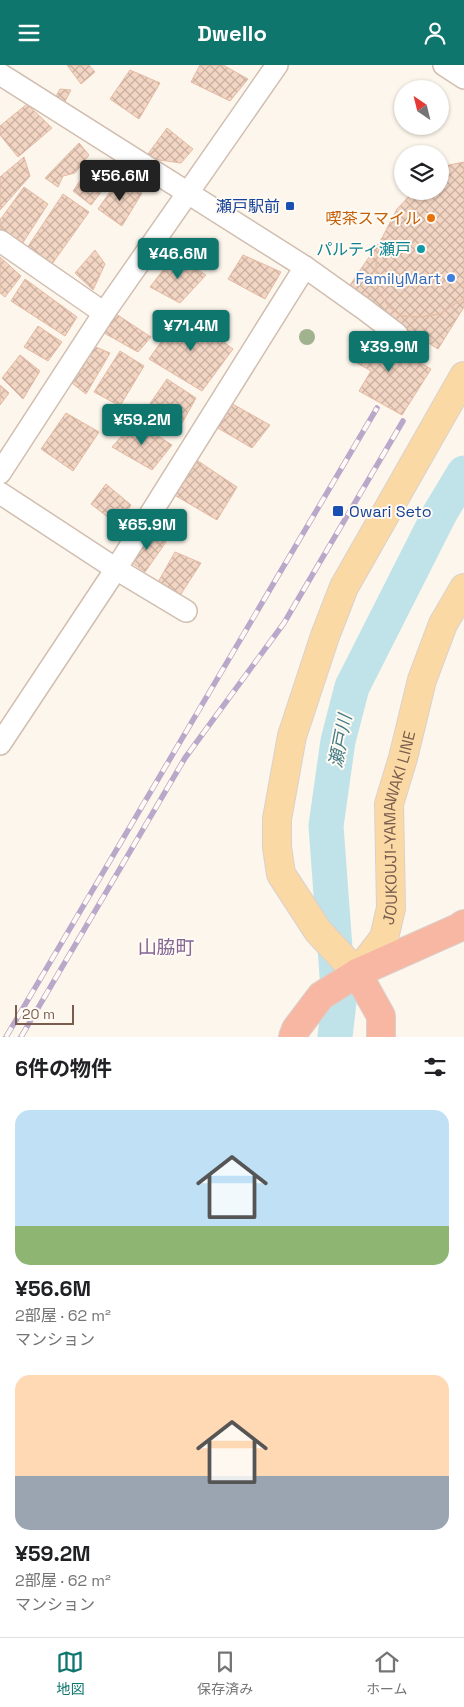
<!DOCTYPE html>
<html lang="ja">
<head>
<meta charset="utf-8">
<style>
	:root { --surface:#fff; --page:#f2f2f2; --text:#202124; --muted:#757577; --line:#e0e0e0; --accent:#0f766e }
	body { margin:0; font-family:"Space Grotesk","Noto Sans JP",sans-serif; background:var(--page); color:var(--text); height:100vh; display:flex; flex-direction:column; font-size:19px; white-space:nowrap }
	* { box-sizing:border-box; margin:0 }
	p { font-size:16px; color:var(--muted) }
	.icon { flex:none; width:28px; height:28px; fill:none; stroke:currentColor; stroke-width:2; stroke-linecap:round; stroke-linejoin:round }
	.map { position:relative; height:972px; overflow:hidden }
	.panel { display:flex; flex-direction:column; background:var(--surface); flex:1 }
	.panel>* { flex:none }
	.needle { width:32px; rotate:325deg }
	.buttons { position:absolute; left:394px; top:15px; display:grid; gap:10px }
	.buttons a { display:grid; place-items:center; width:55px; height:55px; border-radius:50%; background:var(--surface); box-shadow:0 1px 4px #0004; font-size:25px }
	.scale { position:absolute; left:15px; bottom:12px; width:59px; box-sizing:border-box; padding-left:5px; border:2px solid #7a5c4d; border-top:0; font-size:14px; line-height:18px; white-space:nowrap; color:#7a5c4d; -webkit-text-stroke:4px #fffaf3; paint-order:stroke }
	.price { position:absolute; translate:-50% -42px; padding:0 11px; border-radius:5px; background:var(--accent); color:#fff; font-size:16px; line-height:32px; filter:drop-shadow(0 1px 2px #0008) }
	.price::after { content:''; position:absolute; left:50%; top:30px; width:15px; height:11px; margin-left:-8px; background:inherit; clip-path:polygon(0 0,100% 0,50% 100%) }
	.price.on { background:#222; color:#fff }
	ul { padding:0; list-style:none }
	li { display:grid; align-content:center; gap:10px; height:265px; padding:0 15px }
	li span { display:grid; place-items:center; height:155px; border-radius:15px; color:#555 }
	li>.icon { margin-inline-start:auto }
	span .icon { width:90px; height:90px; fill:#fffc; stroke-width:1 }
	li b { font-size:21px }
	h2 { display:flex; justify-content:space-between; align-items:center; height:60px; padding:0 15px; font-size:21px }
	header { display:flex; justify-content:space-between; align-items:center; height:65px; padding:0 15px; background:var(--accent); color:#fff; font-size:22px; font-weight:700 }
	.dock { display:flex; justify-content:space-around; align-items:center; height:70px; border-top:1px solid var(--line); background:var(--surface); font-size:14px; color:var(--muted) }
	.dock a { display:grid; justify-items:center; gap:2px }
	.dock .on { color:var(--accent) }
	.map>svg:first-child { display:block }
</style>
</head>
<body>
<header><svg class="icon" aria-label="menu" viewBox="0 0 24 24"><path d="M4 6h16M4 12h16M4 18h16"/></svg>Dwello<svg class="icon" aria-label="person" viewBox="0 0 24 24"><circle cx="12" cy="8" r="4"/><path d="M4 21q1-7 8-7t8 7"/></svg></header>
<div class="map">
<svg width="464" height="972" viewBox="0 0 464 972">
	<defs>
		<pattern id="building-cross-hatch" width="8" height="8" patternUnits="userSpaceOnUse" patternTransform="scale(1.25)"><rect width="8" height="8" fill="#f3d5c3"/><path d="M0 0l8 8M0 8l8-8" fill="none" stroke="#cab0a1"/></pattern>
	</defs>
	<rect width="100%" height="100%" fill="#fdf6ec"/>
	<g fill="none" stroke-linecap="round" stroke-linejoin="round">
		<!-- river -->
		<polyline stroke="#bfe3e8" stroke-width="35" points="335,972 339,937 326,761 338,676 352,622 440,448 464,408"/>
	</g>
	<!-- building -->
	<g fill="url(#building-cross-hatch)" stroke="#e6bba3">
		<polygon points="67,0 89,0 95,7 81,19"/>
		<polygon points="200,0 223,0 248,14 230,36 191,17"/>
		<polygon points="130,5 160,18 139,54 110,34"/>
		<polygon points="60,24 71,25 62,42 54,35"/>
		<polygon points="27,39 52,63 18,92 0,70 0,61"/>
		<polygon points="167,63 193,84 181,98 145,93"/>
		<polygon points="79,78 89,90 75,108 63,111 58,122 45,113"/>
		<polygon points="24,92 30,111 0,145 0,112"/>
		<polygon points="93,97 116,108 91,140 73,126"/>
		<polygon points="464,97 464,233 440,249 420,252 401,251 388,241 378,225 376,216 376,196 382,173 397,144 414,126 440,126 440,104 444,101"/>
		<polygon points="119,114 142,128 122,161 98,144"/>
		<polygon points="24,122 48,139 22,179 0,163 0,155"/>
		<polygon points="63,129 89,147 52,199 27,183"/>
		<polygon points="382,173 376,196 376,216 378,225 388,241 401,251 420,252 440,249 464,233 464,242 438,284 346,226"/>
		<polygon points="95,185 105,199 93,225 75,208"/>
		<polygon points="243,190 281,207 265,234 228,214"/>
		<polygon points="174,191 206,210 180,238 150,222"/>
		<polygon points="0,192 21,211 5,232 0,228"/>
		<polygon points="25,214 77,252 65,271 11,236"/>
		<polygon points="110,245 151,272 138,287 97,264"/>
		<polygon points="182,247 233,284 202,326 149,294"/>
		<polygon points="38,261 62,277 48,296 24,282"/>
		<polygon points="366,266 431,304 402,350 359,326 371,306 350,294"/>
		<polygon points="91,280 110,288 86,329 68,315"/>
		<polygon points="120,286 144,301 120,341 94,327"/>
		<polygon points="20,290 40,306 23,334 2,313"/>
		<polygon points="167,314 196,333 177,367 145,346"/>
		<polygon points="0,320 9,328 0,340"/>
		<polygon points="229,337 270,360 252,383 211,359"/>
		<polygon points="66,348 99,367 73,406 41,384"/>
		<polygon points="135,356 172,380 152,405 112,382"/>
		<polygon points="192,392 237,422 217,455 171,428"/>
		<polygon points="106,419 131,440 118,460 91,439"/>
		<polygon points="147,465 166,477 145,507 128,495"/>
		<polygon points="175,487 201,498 179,532 157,519"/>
	</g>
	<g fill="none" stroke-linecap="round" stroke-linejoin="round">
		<!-- minor casing -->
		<g stroke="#d1beb0" stroke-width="24">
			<g id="minor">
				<polyline points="444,0 464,13"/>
				<polyline points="0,9 305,202 364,244 397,269"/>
				<polyline points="0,176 104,248"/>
				<polyline points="0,408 104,248 277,0"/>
				<polyline points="0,428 116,504 186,546"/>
				<polyline points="0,679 116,504 305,202"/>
			</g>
		</g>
		<!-- major casing -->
		<g stroke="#dad1cd" stroke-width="30">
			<g id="major">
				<path id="s1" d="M 464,311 L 344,522 L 325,571 L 292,671 L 277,754 L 277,782 L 281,809 L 318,866 L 357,908 L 384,873 L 391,843 L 389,739 L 403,693 L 422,615 L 443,559 L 464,523"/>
			</g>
		</g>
		<!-- highway casing -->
		<g stroke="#dad1cd" stroke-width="30">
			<g id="highway">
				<polyline points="357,908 381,951 381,972"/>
				<polyline points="293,972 296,964 321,931 357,908 458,863 464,859"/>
			</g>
		</g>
		<!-- minor -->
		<use href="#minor" stroke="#fff" stroke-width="21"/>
		<!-- major -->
		<use href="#major" stroke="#fbd9a5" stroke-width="28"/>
		<!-- highway -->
		<use href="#highway" stroke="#f7b7a3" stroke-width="28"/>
		<!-- rail casing -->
		<g stroke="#b9a8c9" stroke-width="5.5">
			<g id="rail">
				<polyline points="6,972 377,343"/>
				<polyline points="21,972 185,693 284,558 403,356"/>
			</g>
		</g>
		<!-- rail -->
		<use href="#rail" stroke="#fffaf3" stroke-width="4" stroke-dasharray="11" stroke-linecap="butt"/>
	</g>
	<!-- trees -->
	<circle fill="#a0b28e" cx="307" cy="272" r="8"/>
	<!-- markers -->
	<g fill="#1a4fb4" stroke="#fffaf3" stroke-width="2">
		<rect x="285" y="136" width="10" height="10" rx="2.5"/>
		<rect x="332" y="440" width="12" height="12" rx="2.5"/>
	</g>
	<circle fill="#e8710a" stroke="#fffaf3" stroke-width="2" cx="431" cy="153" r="5"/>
	<circle fill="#0f9aa8" stroke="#fffaf3" stroke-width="2" cx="421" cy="184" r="5"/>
	<circle fill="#3f7fe0" stroke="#fffaf3" stroke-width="2" cx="451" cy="213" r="5"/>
	<g text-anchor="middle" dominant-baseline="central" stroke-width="4" stroke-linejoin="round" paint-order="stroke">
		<!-- transit labels -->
		<g font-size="16" fill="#164399" stroke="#fffaf3" text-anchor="end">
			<text x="280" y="141">瀬戸駅前</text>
			<text x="349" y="446" text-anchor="start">Owari Seto</text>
		</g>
		<!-- food labels -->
		<g font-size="16" fill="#c56008" stroke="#fffaf3" text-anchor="end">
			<text x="421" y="153">喫茶スマイル</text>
		</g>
		<!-- culture labels -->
		<g font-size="16" fill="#0d838f" stroke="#fffaf3" text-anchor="end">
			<text x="411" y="184">パルティ瀬戸</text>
		</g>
		<!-- shop labels -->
		<g font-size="16" fill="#366cbe" stroke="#fffaf3" text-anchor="end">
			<text x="441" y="213">FamilyMart</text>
		</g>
		<!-- street labels -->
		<g font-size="16" fill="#7a5c4d" stroke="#fffaf3">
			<text stroke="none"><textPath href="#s1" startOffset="822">JOUKOUJI-YAMAWAKI LINE</textPath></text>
		</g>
		<!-- water labels -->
		<g font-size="18" font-style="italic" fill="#437c86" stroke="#fffaf3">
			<text transform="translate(340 676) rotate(-79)">瀬戸川</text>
		</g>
		<!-- quarter labels -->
		<g font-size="19" fill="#846695" stroke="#fffaf3">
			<text x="166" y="882">山脇町</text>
		</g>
	</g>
</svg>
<div class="buttons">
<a><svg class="needle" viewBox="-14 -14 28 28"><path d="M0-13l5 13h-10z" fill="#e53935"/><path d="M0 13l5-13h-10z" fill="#757577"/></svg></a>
<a><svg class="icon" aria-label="layers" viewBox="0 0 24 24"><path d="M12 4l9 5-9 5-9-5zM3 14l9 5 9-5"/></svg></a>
</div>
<div class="scale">20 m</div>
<b class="price on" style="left:120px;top:137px">¥56.6M</b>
<b class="price" style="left:178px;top:215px">¥46.6M</b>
<b class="price" style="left:191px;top:287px">¥71.4M</b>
<b class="price" style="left:389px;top:308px">¥39.9M</b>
<b class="price" style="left:142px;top:381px">¥59.2M</b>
<b class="price" style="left:147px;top:486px">¥65.9M</b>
</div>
<section class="panel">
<h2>6件の物件<svg class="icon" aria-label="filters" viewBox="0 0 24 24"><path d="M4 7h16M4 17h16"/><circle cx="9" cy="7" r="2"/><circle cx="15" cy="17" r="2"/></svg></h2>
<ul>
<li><span style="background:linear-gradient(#bfe0f5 75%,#8fb573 0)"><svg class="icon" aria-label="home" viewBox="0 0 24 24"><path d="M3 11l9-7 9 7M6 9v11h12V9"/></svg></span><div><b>¥56.6M</b><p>2部屋 · 62 m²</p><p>マンション</p></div></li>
<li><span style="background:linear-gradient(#ffd9b3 65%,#9aa5b1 0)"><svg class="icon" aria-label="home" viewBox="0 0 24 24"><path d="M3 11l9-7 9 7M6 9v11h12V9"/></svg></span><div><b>¥59.2M</b><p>2部屋 · 62 m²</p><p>マンション</p></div></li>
</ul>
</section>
<nav class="dock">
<a class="on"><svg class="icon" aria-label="map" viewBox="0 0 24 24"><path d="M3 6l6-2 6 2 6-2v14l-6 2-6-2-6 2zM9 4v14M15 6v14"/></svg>地図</a>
<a><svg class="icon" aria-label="saved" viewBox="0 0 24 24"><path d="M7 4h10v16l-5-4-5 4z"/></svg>保存済み</a>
<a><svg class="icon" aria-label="home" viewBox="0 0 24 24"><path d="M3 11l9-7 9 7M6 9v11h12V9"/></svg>ホーム</a>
</nav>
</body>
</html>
